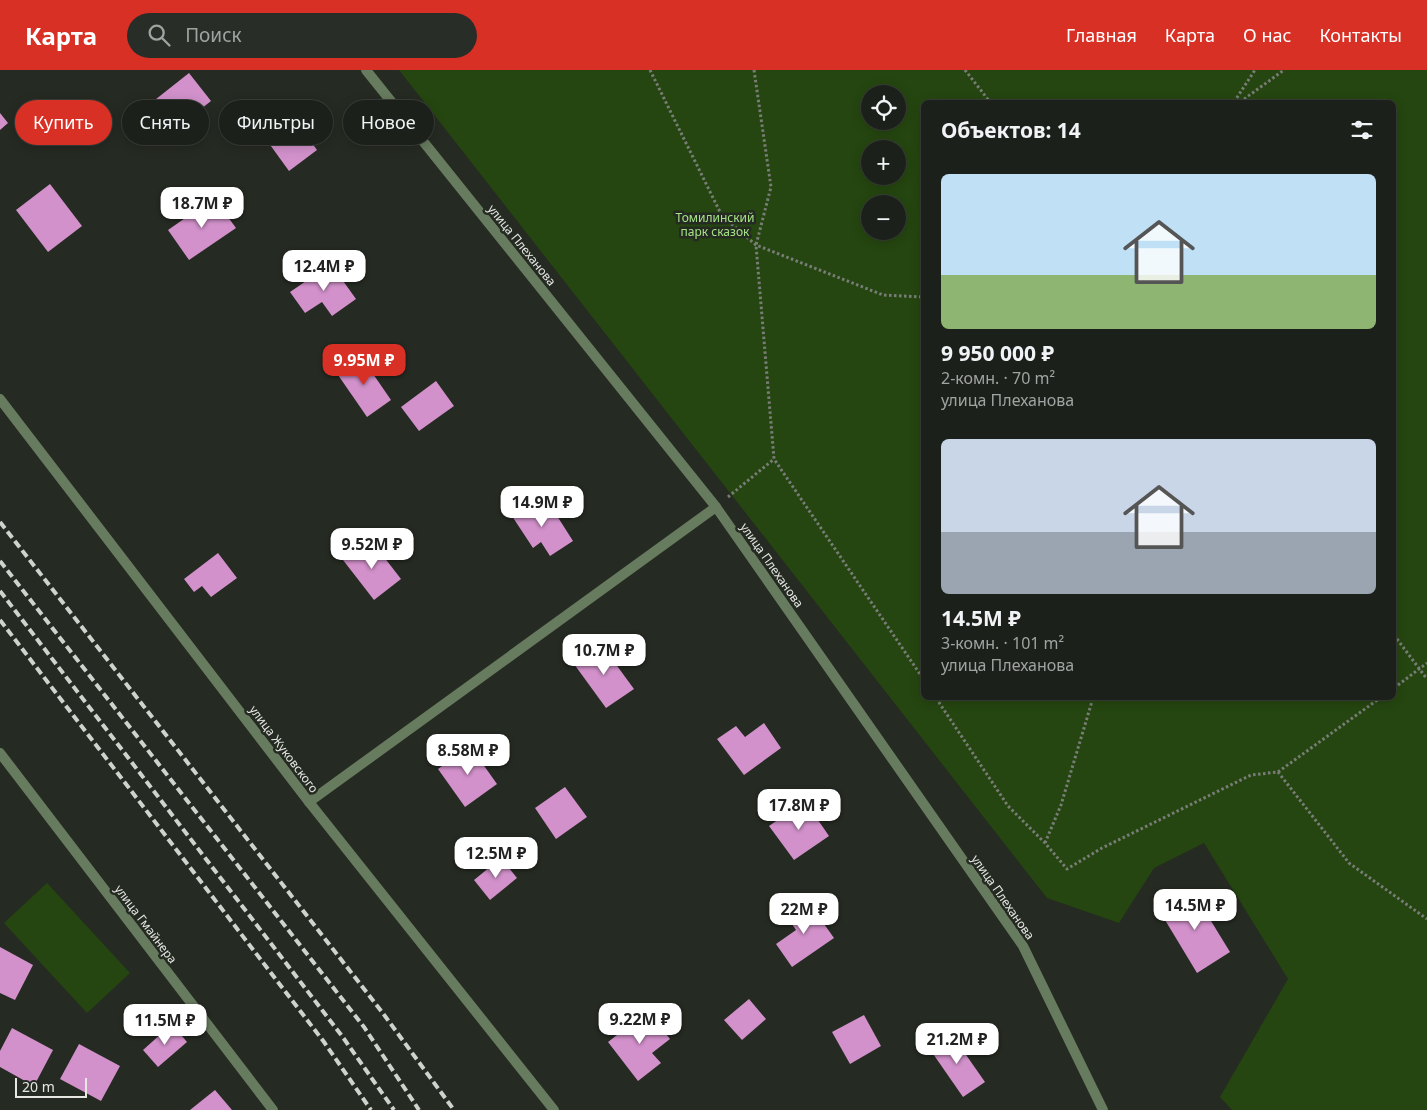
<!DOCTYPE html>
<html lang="ru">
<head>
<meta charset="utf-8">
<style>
	:root { --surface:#1c201a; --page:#292d27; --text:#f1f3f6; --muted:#a0a3a2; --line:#3a3e39; --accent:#d93025 }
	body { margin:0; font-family:"Noto Sans",sans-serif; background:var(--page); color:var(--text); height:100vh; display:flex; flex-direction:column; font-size:19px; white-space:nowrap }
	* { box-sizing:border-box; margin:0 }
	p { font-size:16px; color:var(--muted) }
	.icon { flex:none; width:28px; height:28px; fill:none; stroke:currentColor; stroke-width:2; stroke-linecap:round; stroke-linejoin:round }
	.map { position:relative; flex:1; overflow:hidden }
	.side { position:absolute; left:921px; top:30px; width:475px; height:600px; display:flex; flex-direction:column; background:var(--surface); border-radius:8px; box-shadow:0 2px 12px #0003,0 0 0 1px var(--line) }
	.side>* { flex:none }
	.hud { position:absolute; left:15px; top:30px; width:475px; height:45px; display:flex; gap:10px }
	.fabs { position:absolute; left:861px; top:15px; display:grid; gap:10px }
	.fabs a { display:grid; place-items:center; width:45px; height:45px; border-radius:50%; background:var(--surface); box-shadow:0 2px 12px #0003,0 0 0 1px var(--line); font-size:25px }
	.scale { position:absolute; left:15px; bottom:12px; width:72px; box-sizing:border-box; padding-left:5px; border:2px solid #e5e8e3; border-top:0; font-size:14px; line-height:18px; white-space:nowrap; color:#e5e8e3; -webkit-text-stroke:4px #252a22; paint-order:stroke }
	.price { position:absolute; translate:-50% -42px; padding:0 11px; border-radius:10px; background:#fff; color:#222; font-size:16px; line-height:32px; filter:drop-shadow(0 1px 2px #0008) }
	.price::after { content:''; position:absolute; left:50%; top:30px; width:15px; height:11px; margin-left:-8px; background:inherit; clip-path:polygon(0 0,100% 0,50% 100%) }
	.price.active { background:var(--accent); color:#fff }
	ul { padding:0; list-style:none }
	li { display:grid; align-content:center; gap:10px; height:265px; padding:0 20px }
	li span { display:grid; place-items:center; height:155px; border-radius:8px; color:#555 }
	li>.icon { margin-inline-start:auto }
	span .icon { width:90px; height:90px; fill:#fffc; stroke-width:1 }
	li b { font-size:21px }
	h2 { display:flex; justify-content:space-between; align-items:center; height:60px; padding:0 20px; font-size:21px }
	.chip { padding:0 18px; border-radius:22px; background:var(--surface); box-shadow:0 2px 12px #0003,0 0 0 1px var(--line); font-size:18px; line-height:45px }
	.chip.active { background:var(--accent); color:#fff }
	header { display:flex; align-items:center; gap:30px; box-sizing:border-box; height:70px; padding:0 25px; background:var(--accent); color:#fff }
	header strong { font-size:24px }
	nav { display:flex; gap:28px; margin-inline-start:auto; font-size:18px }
	.search { width:350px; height:45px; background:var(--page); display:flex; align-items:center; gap:12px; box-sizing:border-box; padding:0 18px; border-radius:28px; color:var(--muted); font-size:19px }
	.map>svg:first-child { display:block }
</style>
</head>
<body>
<header>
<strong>Карта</strong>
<div class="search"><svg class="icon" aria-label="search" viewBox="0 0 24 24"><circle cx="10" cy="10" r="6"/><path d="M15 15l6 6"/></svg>Поиск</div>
<nav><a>Главная</a><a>Карта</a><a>О нас</a><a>Контакты</a></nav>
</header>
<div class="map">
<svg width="1427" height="1040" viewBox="0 0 1427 1040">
	<rect width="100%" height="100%" fill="#252a22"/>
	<!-- green -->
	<g fill="#254610" fill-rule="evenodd">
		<path d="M 399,0 L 1427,0 L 1427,1040 L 1232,1040 L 1220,1027 L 1288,909 L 1204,773 L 1154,798 L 1119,853 L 1047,828 ZM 870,24 L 898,24 L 898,51 L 870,51 ZM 924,32 L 1394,32 L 1394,628 L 924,628 ZM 870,79 L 898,79 L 898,106 L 870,106 ZM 870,134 L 898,134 L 898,161 L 870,161 Z"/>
		<polygon points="47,813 130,903 87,943 4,853"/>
	</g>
	<!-- building -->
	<g fill="#d291cb">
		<polygon points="189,3 211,31 168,65 146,37"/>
		<polygon points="0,43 8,53 0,60"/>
		<polygon points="296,51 317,80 289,101 268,72"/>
		<polygon points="50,114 82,156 48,182 16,140"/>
		<polygon points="214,128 236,158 189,190 168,160"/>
		<polygon points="331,194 356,229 332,246 322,232 305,243 290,222"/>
		<polygon points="360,285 391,330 367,347 336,302"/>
		<polygon points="436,311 454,336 419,361 401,337"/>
		<polygon points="531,429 541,445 552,438 573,471 550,486 541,472 533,478 510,443"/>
		<polygon points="370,469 401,509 374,530 343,490"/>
		<polygon points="218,483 237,508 211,527 202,516 194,522 184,509"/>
		<polygon points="601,574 634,619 606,638 574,594"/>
		<polygon points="764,653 781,678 744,705 717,669 736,656 745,667"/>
		<polygon points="470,676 497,714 465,737 438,699"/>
		<polygon points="565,717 587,747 556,769 535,738"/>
		<polygon points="805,731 829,766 794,790 769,756"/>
		<polygon points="501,788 517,808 490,830 474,810"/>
		<polygon points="1192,820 1230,882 1197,903 1159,840"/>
		<polygon points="807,830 834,868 792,897 776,874 796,860 786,845"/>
		<polygon points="0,877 33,895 15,930 0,923"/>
		<polygon points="749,929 766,949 742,970 724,950"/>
		<polygon points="648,941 670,969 652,983 661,993 638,1011 608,972"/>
		<polygon points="864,945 881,976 850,994 832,962"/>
		<polygon points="172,954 187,972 158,997 143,980"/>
		<polygon points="12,958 53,980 34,1016 0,997 0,981"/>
		<polygon points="950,962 985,1012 963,1027 929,978"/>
		<polygon points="79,974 120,996 101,1031 60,1009"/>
		<polygon points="215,1020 232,1040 190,1040"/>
	</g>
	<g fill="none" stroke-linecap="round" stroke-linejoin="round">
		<!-- path -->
		<g stroke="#797d77" stroke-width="3" stroke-dasharray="2.5 2.5" stroke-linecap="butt">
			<polyline points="650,0 722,146 756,175 883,225 924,227"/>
			<polyline points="754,0 771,117 756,175 774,389 924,610"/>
			<polyline points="965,0 990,32"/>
			<polyline points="1234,32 1255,0"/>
			<polyline points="1240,32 1284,0"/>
			<polyline points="728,427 774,389"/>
			<polyline points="1394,565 1427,609"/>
			<polyline points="1394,618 1427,593"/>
			<polyline points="936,628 1008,736 1045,773 1067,799 1102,778 1251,705 1278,702 1349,793 1427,849"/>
			<polyline points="1278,702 1380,628"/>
			<polyline points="1045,773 1061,735 1093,628"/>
		</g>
		<!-- street -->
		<g stroke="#677b5e" stroke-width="10">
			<polyline points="366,0 716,437 1023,876 1103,1040"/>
			<polyline points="0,329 309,732 554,1040"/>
			<polyline points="0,683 273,1040"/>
			<polyline points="309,732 716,437"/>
		</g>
		<!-- rail -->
		<g stroke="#cfd2cd" stroke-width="4" stroke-dasharray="8 4" stroke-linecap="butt">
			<polyline points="0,452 382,942 454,1040"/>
			<polyline points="0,491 364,957 419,1040"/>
			<polyline points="0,521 342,966 394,1040"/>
			<polyline points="0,550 324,972 371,1040"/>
		</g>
	</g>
	<g text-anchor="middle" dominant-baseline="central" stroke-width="5" stroke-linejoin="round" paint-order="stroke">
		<!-- park labels -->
		<g font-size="12" fill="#a5e386" stroke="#252a22">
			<text x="715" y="147">Томилинский<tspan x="715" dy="14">парк сказок</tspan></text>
		</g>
		<!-- street labels -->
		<g font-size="12" fill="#e5e8e3" stroke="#252a22">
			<text transform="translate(522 175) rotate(51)">улица Плеханова</text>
			<text transform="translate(772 495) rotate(55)">улица Плеханова</text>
			<text transform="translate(284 679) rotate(53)">улица Жуковского</text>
			<text transform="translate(1003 827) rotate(55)">улица Плеханова</text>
			<text transform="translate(146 854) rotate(53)">улица Гмайнера</text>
		</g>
	</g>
</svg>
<div class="fabs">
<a><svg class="icon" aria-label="locate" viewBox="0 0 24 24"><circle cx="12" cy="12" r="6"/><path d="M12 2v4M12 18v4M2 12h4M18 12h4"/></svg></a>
<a>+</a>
<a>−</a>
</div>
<div class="scale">20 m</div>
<b class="price" style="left:202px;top:159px">18.7M ₽</b>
<b class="price" style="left:324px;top:222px">12.4M ₽</b>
<b class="price active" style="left:364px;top:316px">9.95M ₽</b>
<b class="price" style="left:542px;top:458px">14.9M ₽</b>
<b class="price" style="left:372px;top:500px">9.52M ₽</b>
<b class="price" style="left:604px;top:606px">10.7M ₽</b>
<b class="price" style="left:468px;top:706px">8.58M ₽</b>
<b class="price" style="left:799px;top:761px">17.8M ₽</b>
<b class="price" style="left:496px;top:809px">12.5M ₽</b>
<b class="price" style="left:1195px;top:861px">14.5M ₽</b>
<b class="price" style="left:804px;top:865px">22M ₽</b>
<b class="price" style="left:640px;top:975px">9.22M ₽</b>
<b class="price" style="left:165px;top:976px">11.5M ₽</b>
<b class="price" style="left:957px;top:995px">21.2M ₽</b>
<div class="hud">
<a class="chip active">Купить</a>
<a class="chip">Снять</a>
<a class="chip">Фильтры</a>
<a class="chip">Новое</a>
</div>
<section class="side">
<h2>Объектов: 14<svg class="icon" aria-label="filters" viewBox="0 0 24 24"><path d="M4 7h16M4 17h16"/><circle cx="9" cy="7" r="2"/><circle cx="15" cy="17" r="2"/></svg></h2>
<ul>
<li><span style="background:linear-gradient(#bfe0f5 65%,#8fb573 0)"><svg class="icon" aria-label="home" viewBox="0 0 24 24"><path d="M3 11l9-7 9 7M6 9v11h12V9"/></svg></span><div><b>9 950 000 ₽</b><p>2-комн. · 70 m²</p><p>улица Плеханова</p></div></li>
<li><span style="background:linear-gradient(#c9d6e8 60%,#9aa5b1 0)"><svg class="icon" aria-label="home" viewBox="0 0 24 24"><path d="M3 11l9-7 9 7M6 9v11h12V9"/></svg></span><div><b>14.5M ₽</b><p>3-комн. · 101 m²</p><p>улица Плеханова</p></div></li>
</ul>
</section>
</div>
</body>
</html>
